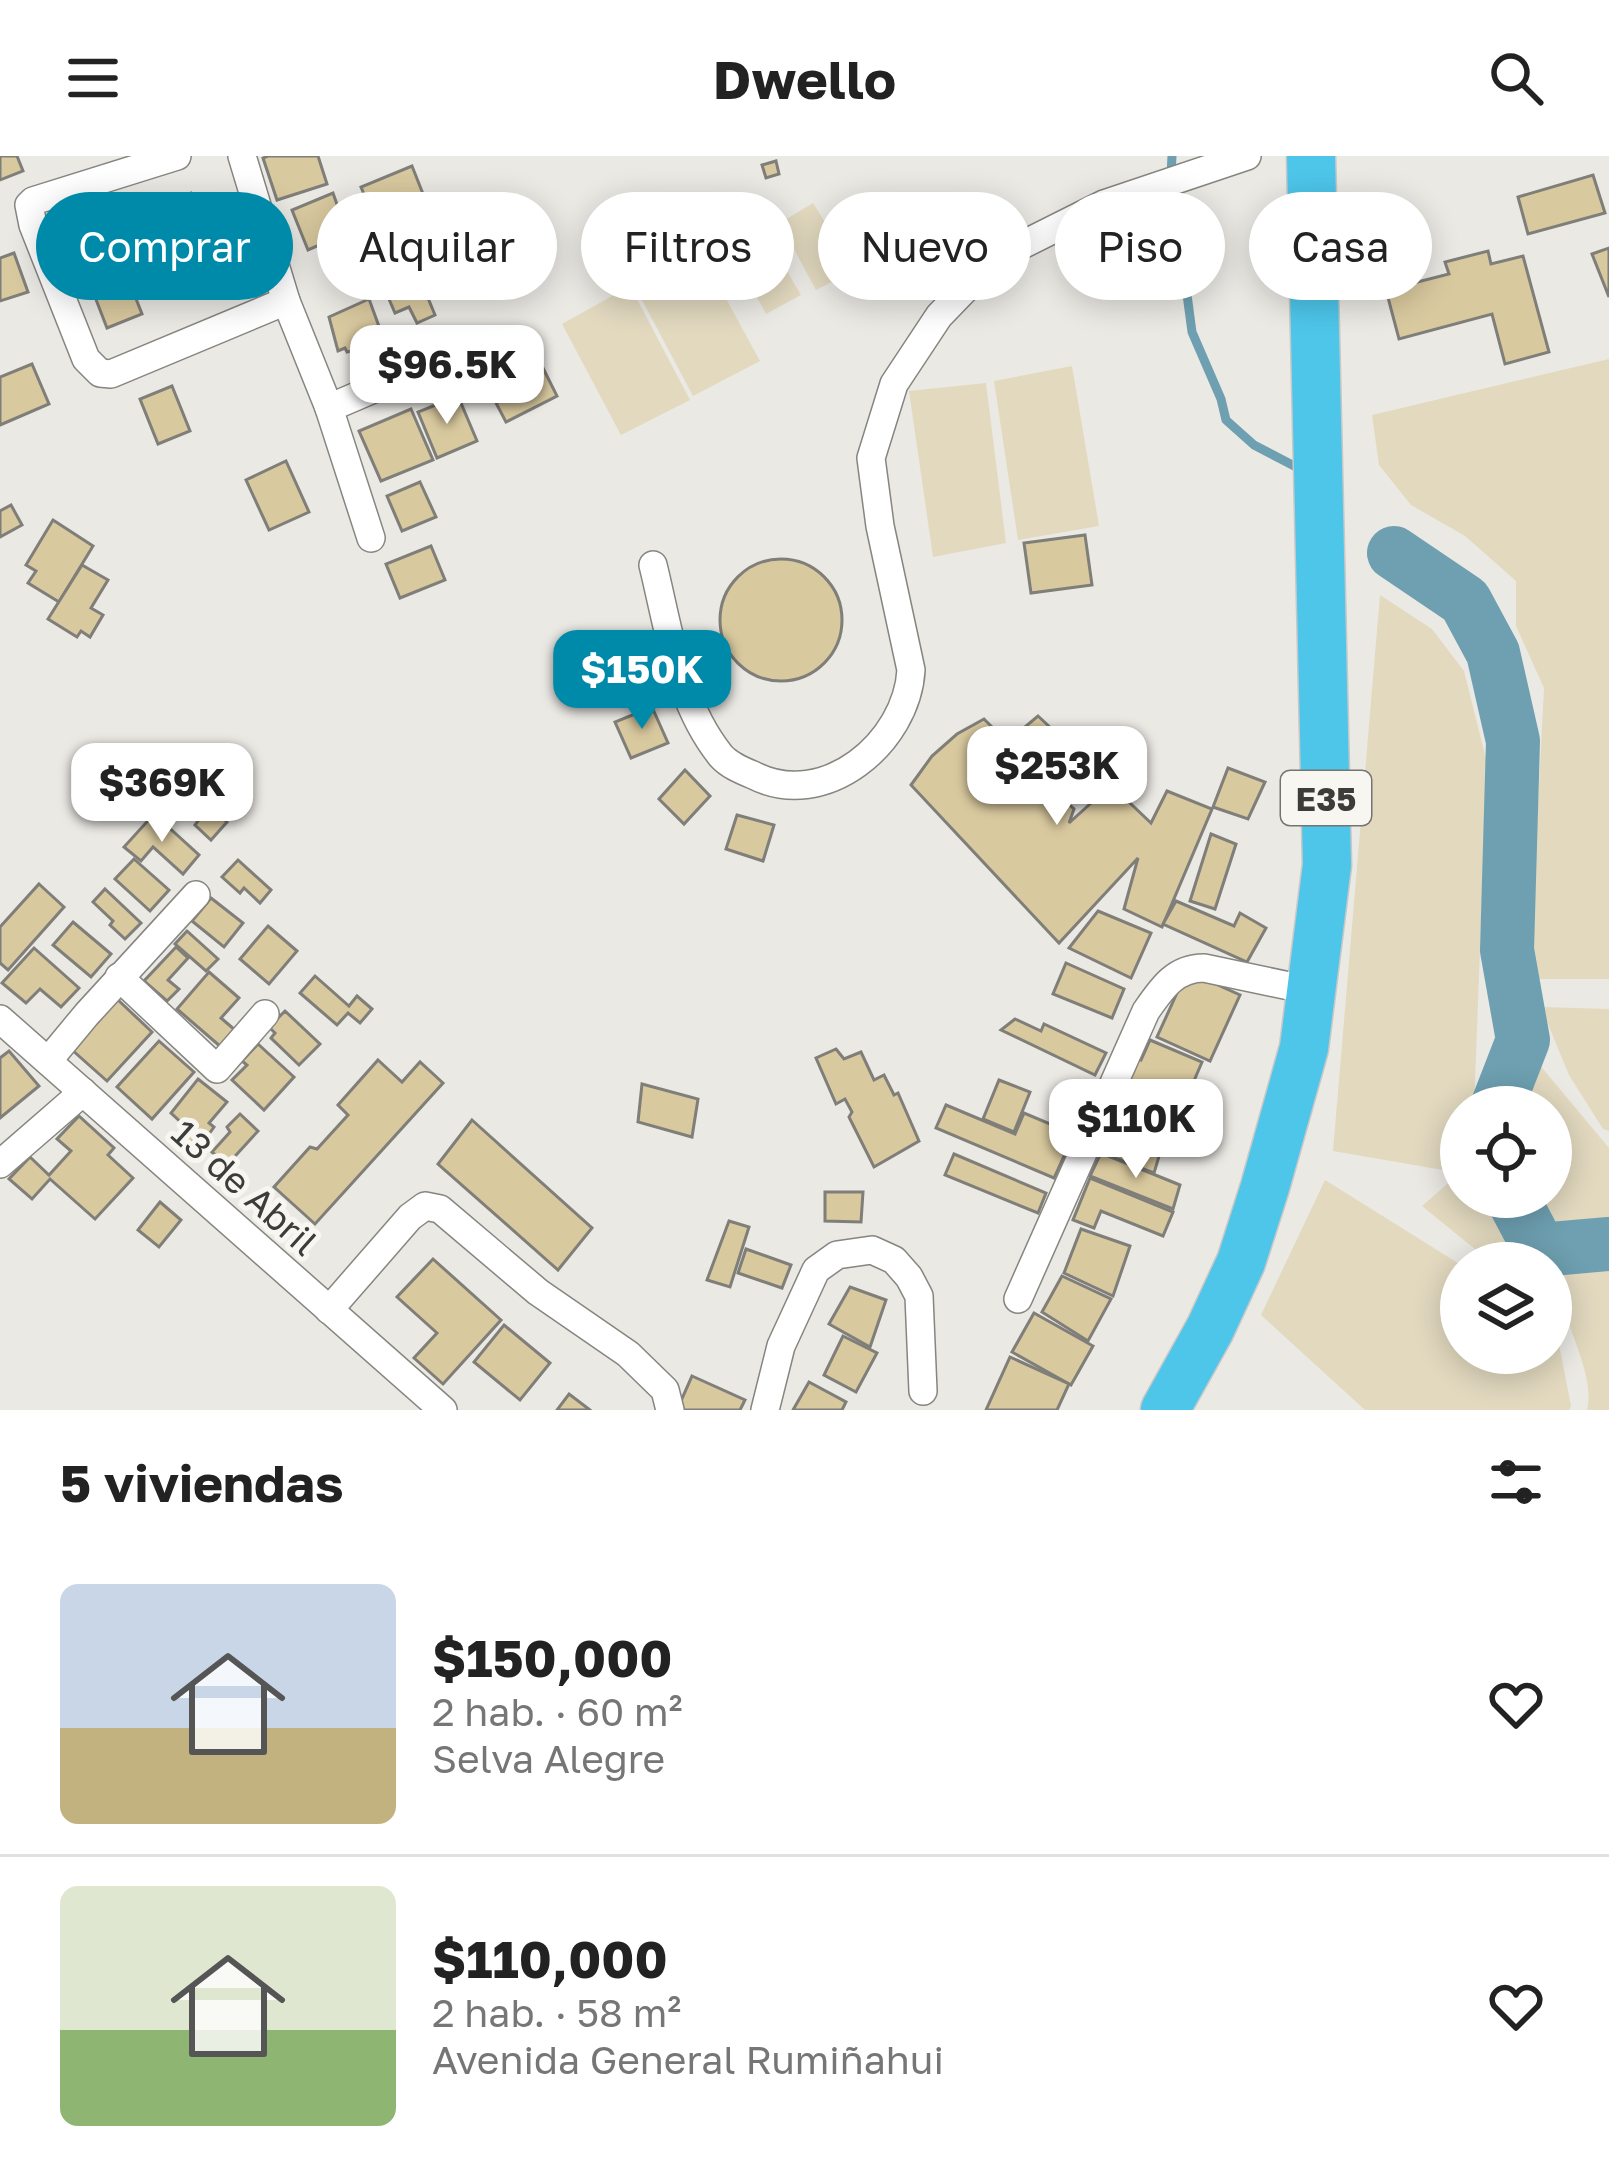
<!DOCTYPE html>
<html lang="es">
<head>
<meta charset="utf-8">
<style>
	:root { --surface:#fff; --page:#f6f6f6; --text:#222; --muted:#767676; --line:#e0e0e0; --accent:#008aa9 }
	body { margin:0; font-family:"Golos Text",sans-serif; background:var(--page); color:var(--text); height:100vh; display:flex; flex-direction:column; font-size:45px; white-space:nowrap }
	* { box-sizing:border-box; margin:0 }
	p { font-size:39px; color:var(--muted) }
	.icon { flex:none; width:66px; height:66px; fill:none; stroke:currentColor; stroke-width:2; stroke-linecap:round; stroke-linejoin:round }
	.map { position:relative; height:1254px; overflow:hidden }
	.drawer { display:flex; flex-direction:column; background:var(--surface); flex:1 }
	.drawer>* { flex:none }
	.hud { position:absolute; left:36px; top:36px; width:1539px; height:108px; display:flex; gap:24px }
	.tools { position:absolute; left:1440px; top:930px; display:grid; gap:24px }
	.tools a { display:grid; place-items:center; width:132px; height:132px; border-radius:50%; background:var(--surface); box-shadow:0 6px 30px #0003; font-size:60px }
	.price { position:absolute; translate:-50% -102px; padding:0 27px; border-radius:24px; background:#fff; color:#222; font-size:39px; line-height:78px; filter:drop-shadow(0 3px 6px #0008) }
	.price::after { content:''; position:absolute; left:50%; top:72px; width:36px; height:27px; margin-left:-18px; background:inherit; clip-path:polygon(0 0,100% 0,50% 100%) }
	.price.on { background:var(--accent); color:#fff }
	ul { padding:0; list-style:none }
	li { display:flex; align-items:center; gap:36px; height:300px; padding:0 60px }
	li+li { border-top:3px solid var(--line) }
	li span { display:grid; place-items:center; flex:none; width:336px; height:240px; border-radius:18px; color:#555 }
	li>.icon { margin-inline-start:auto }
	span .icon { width:144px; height:144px; fill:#fffc; stroke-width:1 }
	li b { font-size:51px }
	h2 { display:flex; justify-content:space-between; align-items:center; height:144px; padding:0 60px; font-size:51px }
	.chip { padding:0 42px; border-radius:54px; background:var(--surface); box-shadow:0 6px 30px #0003; font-size:42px; line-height:108px }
	.chip.on { background:var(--accent); color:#fff }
	header { display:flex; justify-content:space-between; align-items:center; height:156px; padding:0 60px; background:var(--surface); font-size:54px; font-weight:700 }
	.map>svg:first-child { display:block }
</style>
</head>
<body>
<header><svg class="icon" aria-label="menu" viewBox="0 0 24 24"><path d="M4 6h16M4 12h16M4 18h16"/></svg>Dwello<svg class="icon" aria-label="search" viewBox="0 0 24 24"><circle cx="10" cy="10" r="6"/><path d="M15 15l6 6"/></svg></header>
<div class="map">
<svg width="1609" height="1254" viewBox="0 0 1609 1254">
	<rect width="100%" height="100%" fill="#ebe9e4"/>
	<!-- green -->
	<g fill="#e2d9bf">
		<polygon points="813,47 855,114 816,134 780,67"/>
		<polygon points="760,69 801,139 766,158 728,88"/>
		<polygon points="699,93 760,205 693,240 634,129"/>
		<polygon points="630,130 690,244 621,279 562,168"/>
		<polygon points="1609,203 1609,823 1529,823 1544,532 1516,470 1516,425 1465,380 1411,349 1379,309 1372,259"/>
		<polygon points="1072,210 1099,370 1018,384 994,225"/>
		<polygon points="986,227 1006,387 933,401 909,235"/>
		<polygon points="1380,439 1432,473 1464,515 1487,607 1474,951 1461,951 1461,988 1443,1014 1333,995"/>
		<polygon points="1541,851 1609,853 1609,975 1603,973 1569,919"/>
		<polygon points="1538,907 1609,992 1609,1072 1565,1075 1544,1054 1539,1041 1551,1041 1551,951 1526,951"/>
		<polygon points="1461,1016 1461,1041 1498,1041 1510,1082 1528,1107 1492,1107 1422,1050"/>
		<polygon points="1325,1024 1461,1109 1461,1197 1551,1197 1551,1164 1555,1167 1571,1250 1569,1254 1365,1254 1261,1159"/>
		<path d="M 1609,1105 L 1609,1254 L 1587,1254 C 1595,1222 1570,1180 1563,1147 L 1551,1142 L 1551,1109 Z"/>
	</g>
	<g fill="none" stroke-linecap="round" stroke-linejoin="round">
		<!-- stream -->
		<polyline stroke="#6ea0b1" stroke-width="9" points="1172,0 1171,19 1192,176 1221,243 1226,264 1254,289 1302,314"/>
		<!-- river -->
		<g stroke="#6ea0b1" stroke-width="54">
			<polyline points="1394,397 1465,445 1493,497 1513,585 1507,794 1523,884 1497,951"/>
			<polyline points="1512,1041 1540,1094 1609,1088"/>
		</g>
	</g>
	<!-- building -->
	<g fill="#d9c99f" stroke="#7f7e79" stroke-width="3">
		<polygon points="0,0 17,0 23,15 0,24"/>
		<polygon points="268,0 318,0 327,28 277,44 263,2"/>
		<polygon points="776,5 779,18 766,22 762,9"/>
		<polygon points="412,10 425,43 375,64 361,31"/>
		<polygon points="1593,19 1605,57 1528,78 1518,41"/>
		<polygon points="191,37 208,83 153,105 134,55"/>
		<polygon points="333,37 347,77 308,94 292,54"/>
		<polygon points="115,62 133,103 86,124 67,83"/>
		<polygon points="1609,92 1609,141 1592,98"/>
		<polygon points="1488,95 1491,108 1523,100 1549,196 1505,208 1492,158 1399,183 1386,134 1449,118 1445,106"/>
		<polygon points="14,97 28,136 0,145 0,102"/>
		<polygon points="414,107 419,119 433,113 442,136 428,142 435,159 417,167 409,151 395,157 386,136 399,130 393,117"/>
		<polygon points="148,109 157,128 141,135 133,116"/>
		<polygon points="125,115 142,158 107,172 90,128"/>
		<polygon points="369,143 381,176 368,181 371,190 352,198 351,195 347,196 345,192 338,195 329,161"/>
		<polygon points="536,198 557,240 506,266 496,247 519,236 508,213"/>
		<polygon points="32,208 49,248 0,269 0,221"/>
		<polygon points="172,230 190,275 158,288 140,243"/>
		<polygon points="458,240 477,285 437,302 418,256"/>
		<polygon points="411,253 433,304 381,325 359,275"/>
		<polygon points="286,305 309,356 269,374 246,324"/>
		<polygon points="420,326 436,361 402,375 387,340"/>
		<polygon points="11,349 22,369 0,381 0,355"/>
		<polygon points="53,364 93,390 59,446 28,427 36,415 26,409"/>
		<polygon points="1085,379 1092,429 1031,437 1024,387"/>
		<polygon points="431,390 445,424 400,442 386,408"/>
		<circle cx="781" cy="464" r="61"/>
		<polygon points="82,409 108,424 91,452 103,459 90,481 81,475 77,481 48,463"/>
		<polygon points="652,551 668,587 631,602 615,566"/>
		<polygon points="1038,560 1069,589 1043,625 1074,653 1069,667 1111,629 1151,667 1167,635 1212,653 1162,771 1124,753 1138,702 1059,787 911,629 932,600 957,578 984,563 1007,586"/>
		<polygon points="202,605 220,622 202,641 184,625"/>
		<polygon points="1228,612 1265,626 1248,663 1213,651"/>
		<polygon points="685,614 710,640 684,668 659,643"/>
		<polygon points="190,631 227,666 211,684 195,669 198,665 177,645"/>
		<polygon points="154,658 199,699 183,718 153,691 141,705 124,691"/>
		<polygon points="737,659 774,669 763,705 726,693"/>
		<polygon points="1211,678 1236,688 1215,753 1190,745"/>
		<polygon points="134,703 169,734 150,755 115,723"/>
		<polygon points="238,704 271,734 260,747 244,732 240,737 222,721"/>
		<polygon points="39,728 64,751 8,814 0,807 0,771"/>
		<polygon points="105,733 141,767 125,783 110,769 113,765 93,746"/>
		<polygon points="211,742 243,767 224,791 192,765"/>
		<polygon points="1176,745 1234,770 1240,757 1266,772 1247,806 1163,768"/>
		<polygon points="1098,755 1151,777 1131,822 1069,792"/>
		<polygon points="73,766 111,798 91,821 53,789"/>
		<polygon points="268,770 297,795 269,828 240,803"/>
		<polygon points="187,775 218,803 206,815 175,788"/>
		<polygon points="176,791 188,802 168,824 179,833 167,845 144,825"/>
		<polygon points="34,792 79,832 61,851 40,833 26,847 2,827"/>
		<polygon points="1066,807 1124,833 1112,862 1053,838"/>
		<polygon points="1187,815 1240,839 1210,905 1157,881"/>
		<polygon points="209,816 239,842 221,862 235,874 221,891 177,853"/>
		<polygon points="315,820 349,850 357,840 372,853 360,867 348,857 337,869 300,837"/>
		<polygon points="117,843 152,876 107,925 71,893"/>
		<polygon points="285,855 320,888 299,909 271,882 275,877 269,871"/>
		<polygon points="1015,863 1041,875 1044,868 1106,897 1095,919 1001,874"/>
		<polygon points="1150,884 1202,906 1163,997 1103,972 1134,901 1141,904"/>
		<polygon points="159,885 194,916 152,963 117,931"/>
		<polygon points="258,888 294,921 264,954 232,924 247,909 242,905"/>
		<polygon points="836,893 844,903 861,896 874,924 884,919 894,939 898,937 919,985 874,1011 849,961 852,956 845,943 836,948 816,902"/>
		<polygon points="9,895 39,930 0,962 0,902"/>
		<polygon points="378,904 402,926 420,906 443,927 315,1068 274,1031 310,991 317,993 348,959 338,949"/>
		<polygon points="198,923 227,946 209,967 214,971 204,985 197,980 186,994 176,986 187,972 171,957"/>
		<polygon points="999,924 1030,936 1014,976 983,963"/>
		<polygon points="642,928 698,943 692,981 638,966"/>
		<polygon points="946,949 1015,978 1024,957 1074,978 1054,1022 936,972"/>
		<polygon points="240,958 258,975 227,1009 212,996 230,976 227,971"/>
		<polygon points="79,960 114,992 108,999 133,1022 95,1063 50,1023 32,1043 9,1023 30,1001 49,1019 71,995 57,983"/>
		<polygon points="472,964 592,1072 558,1114 438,1008"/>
		<polygon points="1109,978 1160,997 1154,1017 1101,997"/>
		<polygon points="1101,997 1180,1029 1173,1053 1090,1020"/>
		<polygon points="954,998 1046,1037 1038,1057 945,1019"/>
		<polygon points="1090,1022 1173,1056 1163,1080 1101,1055 1094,1072 1073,1064"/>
		<polygon points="825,1036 863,1036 861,1066 825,1065"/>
		<polygon points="160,1046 181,1064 159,1091 138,1074"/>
		<polygon points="729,1065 749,1071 730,1131 707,1124"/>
		<polygon points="1081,1073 1130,1090 1113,1140 1064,1117"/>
		<polygon points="746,1093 791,1109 782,1132 738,1117"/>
		<polygon points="433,1103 501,1164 443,1228 414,1202 437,1177 397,1141"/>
		<polygon points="1062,1120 1111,1143 1088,1185 1042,1156"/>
		<polygon points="850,1131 886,1144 870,1191 829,1168"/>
		<polygon points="1034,1157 1093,1190 1071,1229 1012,1196"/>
		<polygon points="504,1169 550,1207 520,1244 474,1206"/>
		<polygon points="843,1180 877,1197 856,1236 824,1219"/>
		<polygon points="1010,1201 1069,1228 1057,1254 986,1254"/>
		<polygon points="692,1220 745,1244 740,1254 677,1254"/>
		<polygon points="809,1226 846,1246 842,1254 793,1254"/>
		<polygon points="569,1238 590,1254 557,1254"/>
	</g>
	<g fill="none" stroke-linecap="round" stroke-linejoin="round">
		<!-- street casing -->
		<g stroke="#878580" stroke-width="30">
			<g id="street">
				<polyline points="177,0 33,45 29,49 33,69 86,203 100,217 111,218 286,145"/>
				<polyline points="242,0 286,145 329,252 371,382"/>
				<polyline points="329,252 483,186"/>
				<path d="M 653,409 C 669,474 678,547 721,600 C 729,609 741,614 753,619 C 825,656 907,586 911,514 L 880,370 L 871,302 L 894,228 L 939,160 L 968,130 L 1006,97 L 1104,48 L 1247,0"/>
				<polyline points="119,821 217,913 265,858"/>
				<polyline points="0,863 443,1254"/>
				<polyline points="48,905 87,858 196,739"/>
				<polyline points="0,1008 83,936"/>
				<path d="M 1018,1143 L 1146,855 C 1162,832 1175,812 1204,812 L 1313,835"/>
				<polyline points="329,1154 410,1061 425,1050 440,1053 538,1136 628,1198 665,1234 670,1254"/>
				<polyline points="765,1254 781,1190 816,1114 837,1099 872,1094 894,1104 909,1121 919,1140 923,1235"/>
			</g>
		</g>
		<!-- highway casing -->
		<g stroke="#c8c8c8" stroke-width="51">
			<polyline id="highway" points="1165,1254 1210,1173 1241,1106 1265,1031 1304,892 1327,709 1311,0"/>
		</g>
		<!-- street -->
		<use href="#street" stroke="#fff" stroke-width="27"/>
		<!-- highway -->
		<use href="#highway" stroke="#4dc6ea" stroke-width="48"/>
	</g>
	<g text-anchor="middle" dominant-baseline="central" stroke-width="10" stroke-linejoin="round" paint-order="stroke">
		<!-- shield labels -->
		<rect fill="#f8f6f1" stroke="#747471" stroke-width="3" x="1281" y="615" width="90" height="54" rx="9"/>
		<g font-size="33" font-weight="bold" fill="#3c3c3a">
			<text x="1326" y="642">E35</text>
		</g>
		<!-- street labels -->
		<g font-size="36" fill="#3c3c3a" stroke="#f8f6f1">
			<text transform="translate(245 1031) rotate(42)">13 de Abril</text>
		</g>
	</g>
</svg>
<div class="tools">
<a><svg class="icon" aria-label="locate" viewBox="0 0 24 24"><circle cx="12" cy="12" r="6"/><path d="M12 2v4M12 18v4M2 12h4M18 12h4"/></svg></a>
<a><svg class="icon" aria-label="layers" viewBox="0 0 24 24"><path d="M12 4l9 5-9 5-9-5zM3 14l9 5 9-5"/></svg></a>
</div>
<b class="price" style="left:447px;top:271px">$96.5K</b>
<b class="price on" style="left:642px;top:576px">$150K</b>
<b class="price" style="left:1057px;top:672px">$253K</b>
<b class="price" style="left:162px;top:689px">$369K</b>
<b class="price" style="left:1136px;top:1025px">$110K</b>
<div class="hud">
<a class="chip on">Comprar</a>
<a class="chip">Alquilar</a>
<a class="chip">Filtros</a>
<a class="chip">Nuevo</a>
<a class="chip">Piso</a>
<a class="chip">Casa</a>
</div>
</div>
<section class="drawer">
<h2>5 viviendas<svg class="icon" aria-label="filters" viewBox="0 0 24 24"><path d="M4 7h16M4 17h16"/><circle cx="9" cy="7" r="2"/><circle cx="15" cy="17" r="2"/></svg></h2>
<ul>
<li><span style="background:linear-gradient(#c9d6e8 60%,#c2b280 0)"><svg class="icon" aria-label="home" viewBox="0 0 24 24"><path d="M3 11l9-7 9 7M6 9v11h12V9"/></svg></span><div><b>$150,000</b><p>2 hab. · 60 m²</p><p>Selva Alegre</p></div><svg class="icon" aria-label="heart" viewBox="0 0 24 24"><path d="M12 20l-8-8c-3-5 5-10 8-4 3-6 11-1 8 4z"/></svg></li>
<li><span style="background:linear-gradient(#dfe7d0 60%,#8fb573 0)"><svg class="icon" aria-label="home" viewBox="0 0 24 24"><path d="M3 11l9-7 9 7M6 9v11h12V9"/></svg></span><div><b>$110,000</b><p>2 hab. · 58 m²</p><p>Avenida General Rumiñahui</p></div><svg class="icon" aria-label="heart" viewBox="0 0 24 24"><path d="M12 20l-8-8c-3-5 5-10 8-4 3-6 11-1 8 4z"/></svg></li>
</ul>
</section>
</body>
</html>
